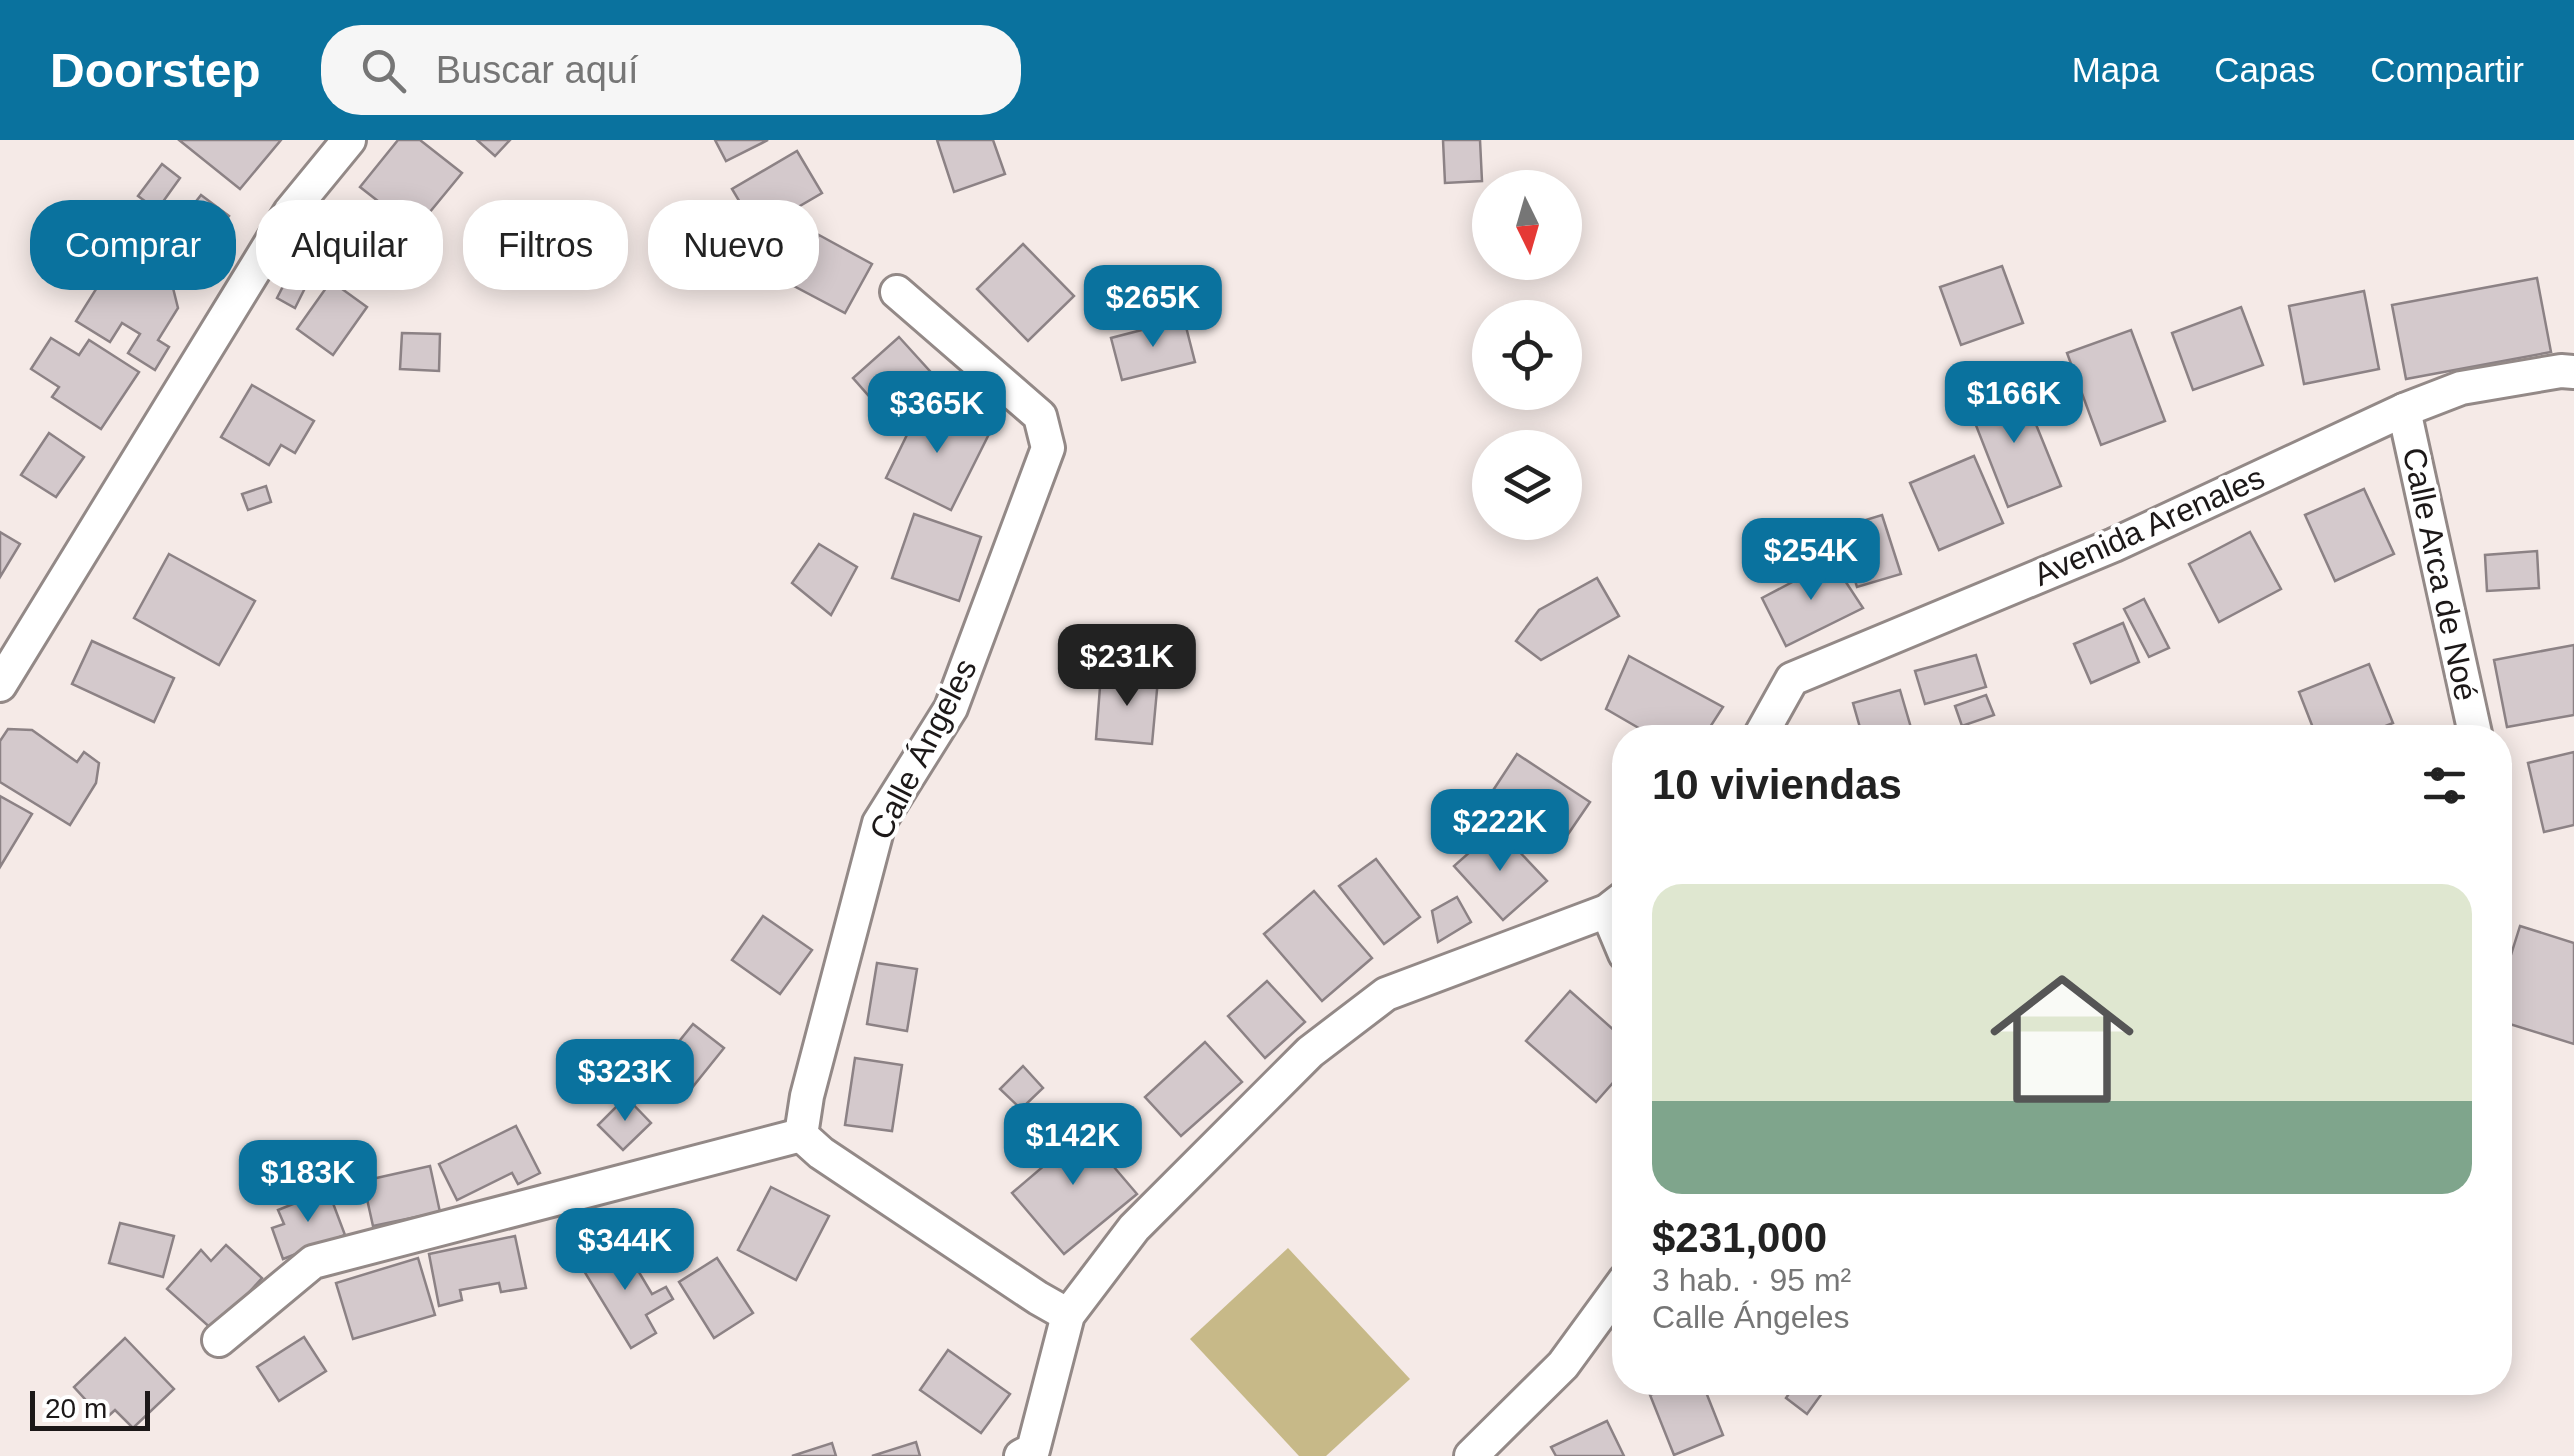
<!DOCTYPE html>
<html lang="es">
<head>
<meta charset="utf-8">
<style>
	:root { --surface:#fff; --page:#f6f6f6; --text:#222; --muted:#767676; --accent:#0a729e }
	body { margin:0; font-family:Arial,sans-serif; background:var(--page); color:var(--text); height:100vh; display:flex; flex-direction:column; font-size:38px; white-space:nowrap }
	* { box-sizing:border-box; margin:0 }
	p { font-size:32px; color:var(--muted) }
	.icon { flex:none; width:55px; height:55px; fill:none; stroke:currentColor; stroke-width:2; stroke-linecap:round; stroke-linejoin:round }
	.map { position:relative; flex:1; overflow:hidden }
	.side { position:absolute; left:1612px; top:585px; width:900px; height:670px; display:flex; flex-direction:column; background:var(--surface); border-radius:40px; box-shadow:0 5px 25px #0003 }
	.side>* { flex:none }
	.hud { position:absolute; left:30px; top:60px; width:950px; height:90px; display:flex; gap:20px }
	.needle { width:65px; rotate:175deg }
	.tools { position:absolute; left:1472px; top:30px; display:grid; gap:20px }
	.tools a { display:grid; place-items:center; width:110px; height:110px; border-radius:50%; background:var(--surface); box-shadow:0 5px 25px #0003; font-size:50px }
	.scale { position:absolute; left:30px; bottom:25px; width:120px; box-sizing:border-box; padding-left:10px; border:5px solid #1c1818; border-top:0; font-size:28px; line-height:35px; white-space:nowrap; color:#1c1818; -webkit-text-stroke:8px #fff; paint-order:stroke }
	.price { position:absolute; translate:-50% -85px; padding:0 22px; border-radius:20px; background:var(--accent); color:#fff; font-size:32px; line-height:65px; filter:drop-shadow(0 2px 5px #0008) }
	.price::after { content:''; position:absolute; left:50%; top:60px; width:30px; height:22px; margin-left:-15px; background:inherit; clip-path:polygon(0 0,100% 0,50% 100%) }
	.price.selected { background:#222; color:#fff }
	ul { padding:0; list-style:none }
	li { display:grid; align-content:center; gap:20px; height:530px; padding:0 40px }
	li span { display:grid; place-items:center; height:310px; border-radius:30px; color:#555 }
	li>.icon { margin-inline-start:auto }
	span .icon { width:180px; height:180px; fill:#fffc; stroke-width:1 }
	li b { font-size:42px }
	h2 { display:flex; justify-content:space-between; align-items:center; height:120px; padding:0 40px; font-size:42px }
	.chip { padding:0 35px; border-radius:40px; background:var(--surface); box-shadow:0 5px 25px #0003; font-size:35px; line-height:90px }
	.chip.selected { background:var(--accent); color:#fff }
	header { display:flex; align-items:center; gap:60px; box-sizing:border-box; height:140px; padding:0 50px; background:var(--accent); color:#fff }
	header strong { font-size:48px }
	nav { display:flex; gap:55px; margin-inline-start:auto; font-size:35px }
	.search { width:700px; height:90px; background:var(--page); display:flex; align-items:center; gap:25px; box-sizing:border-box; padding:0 35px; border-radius:40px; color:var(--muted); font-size:38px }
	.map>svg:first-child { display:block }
</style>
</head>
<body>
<header>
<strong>Doorstep</strong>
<div class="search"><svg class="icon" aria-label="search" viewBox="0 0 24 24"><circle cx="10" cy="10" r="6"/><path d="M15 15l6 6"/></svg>Buscar aquí</div>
<nav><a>Mapa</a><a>Capas</a><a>Compartir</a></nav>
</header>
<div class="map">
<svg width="2574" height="1316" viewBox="0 0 2574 1316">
	<rect width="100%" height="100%" fill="#f5eae7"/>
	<!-- green -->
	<polygon fill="#c7b988" points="1288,1108 1410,1239 1326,1316 1299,1316 1190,1199"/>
	<!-- building -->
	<g fill="#d4c9cc" stroke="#8c8285" stroke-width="2.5">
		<polygon points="179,0 281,0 240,49"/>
		<polygon points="398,0 420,0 462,33 415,90 360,47"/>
		<polygon points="477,0 510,0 495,16"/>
		<polygon points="715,0 768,0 726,21"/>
		<polygon points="937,0 993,0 1005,34 954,52"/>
		<polygon points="1443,0 1480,0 1482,41 1445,43"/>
		<polygon points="797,11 822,53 757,91 732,49"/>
		<polygon points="162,24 180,38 157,70 138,56"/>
		<polygon points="201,55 229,76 184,133 156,112"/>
		<polygon points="819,95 872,124 845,173 792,145"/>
		<polygon points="602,103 607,133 574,137 569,108"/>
		<polygon points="1023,104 1074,156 1028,201 977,149"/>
		<polygon points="118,114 173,148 178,168 158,200 169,207 155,230 128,213 140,194 122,183 110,202 76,181"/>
		<polygon points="296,121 314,130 295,168 277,158"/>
		<polygon points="2002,126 2023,183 1961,205 1940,147"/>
		<polygon points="2537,138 2551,212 2406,239 2392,165"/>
		<polygon points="331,141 367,167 333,215 297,189"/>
		<polygon points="2364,151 2379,229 2304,244 2289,166"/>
		<polygon points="2241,167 2263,225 2193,250 2172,193"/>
		<polygon points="1184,179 1195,222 1122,240 1111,198"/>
		<polygon points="2131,190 2165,281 2101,305 2067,213"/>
		<polygon points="402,193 440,194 439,231 400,229"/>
		<polygon points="899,197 937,239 890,280 853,238"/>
		<polygon points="51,198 79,215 89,200 139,232 101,289 52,257 59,247 31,229"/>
		<polygon points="252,245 314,281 295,313 281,305 269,325 221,297"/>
		<polygon points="2020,245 2061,346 2008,367 1968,265"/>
		<polygon points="923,262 989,294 951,370 886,338"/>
		<polygon points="49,293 84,317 56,357 21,335"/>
		<polygon points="1974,316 2003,383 1939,410 1910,343"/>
		<polygon points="266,346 271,362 248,370 242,354"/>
		<polygon points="2364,349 2394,414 2335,441 2305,375"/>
		<polygon points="914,374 981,397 959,461 892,438"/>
		<polygon points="1882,375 1901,434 1857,447 1839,388"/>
		<polygon points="0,392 20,404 0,437"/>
		<polygon points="2250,392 2281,449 2219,482 2189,424"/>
		<polygon points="819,404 857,427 831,475 792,443"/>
		<polygon points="2537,411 2539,448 2487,451 2485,415"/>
		<polygon points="169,414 255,461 219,525 134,478"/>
		<polygon points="1832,421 1863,468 1786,506 1762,458"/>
		<polygon points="1597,438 1619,476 1541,520 1516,501 1539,470"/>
		<polygon points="2144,459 2169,508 2149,517 2124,469"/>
		<polygon points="2123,483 2139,522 2091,543 2074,504"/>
		<polygon points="92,501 174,538 154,582 72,544"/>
		<polygon points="2574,505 2574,575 2507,587 2494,520"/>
		<polygon points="1976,515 1986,547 1925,564 1915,531"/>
		<polygon points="1629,516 1723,567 1703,598 1656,598 1606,569"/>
		<polygon points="2369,524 2393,583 2356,598 2317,598 2299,552"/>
		<polygon points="1101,534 1158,539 1152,604 1096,599"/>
		<polygon points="1900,550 1914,598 1863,598 1853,563"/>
		<polygon points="1986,555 1994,575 1962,586 1955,566"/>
		<polygon points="8,589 32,590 77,622 84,612 99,623 96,643 70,685 0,642 0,601"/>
		<polygon points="2574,612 2574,685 2544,692 2528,623"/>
		<polygon points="1517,614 1590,662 1560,706 1488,658"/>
		<polygon points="0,656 32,674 0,727"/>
		<polygon points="1497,688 1547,741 1503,780 1454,726"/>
		<polygon points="1376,719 1420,777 1384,804 1339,746"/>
		<polygon points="1314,751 1372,818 1322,861 1264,794"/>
		<polygon points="1457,757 1471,782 1438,802 1432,771"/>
		<polygon points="763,776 812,810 780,854 732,820"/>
		<polygon points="2520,786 2574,803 2574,904 2500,881 2500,850"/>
		<polygon points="877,823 917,829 907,891 867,884"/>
		<polygon points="1267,841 1305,882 1265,918 1228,876"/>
		<polygon points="1570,851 1625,900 1625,929 1596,962 1526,901"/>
		<polygon points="693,884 724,908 683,959 652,935"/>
		<polygon points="1205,902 1242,942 1181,996 1145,957"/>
		<polygon points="855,918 902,925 892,991 845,985"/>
		<polygon points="1023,926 1043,948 1021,969 1000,949"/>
		<polygon points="626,957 651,983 623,1010 598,985"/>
		<polygon points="1073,979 1137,1054 1064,1114 1012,1053 1045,1025 1033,1012"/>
		<polygon points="516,986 540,1033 518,1044 512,1033 457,1060 439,1024"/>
		<polygon points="430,1026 440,1072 373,1086 363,1041"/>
		<polygon points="771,1047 829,1076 796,1140 738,1110"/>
		<polygon points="328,1050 345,1095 283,1119 272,1088 284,1084 278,1070"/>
		<polygon points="120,1083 174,1096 163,1137 109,1123"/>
		<polygon points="515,1096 526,1148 501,1152 499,1143 460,1150 462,1160 439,1166 429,1114"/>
		<polygon points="621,1102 652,1154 666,1147 673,1159 646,1175 656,1193 631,1208 581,1126"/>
		<polygon points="226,1105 262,1138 214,1191 167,1149 201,1110 211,1121"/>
		<polygon points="418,1118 435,1175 353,1199 336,1143"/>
		<polygon points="717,1118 753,1173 714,1198 679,1142"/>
		<polygon points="304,1197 326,1231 279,1261 257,1227"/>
		<polygon points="125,1198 174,1249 133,1288 115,1270 104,1280 74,1247"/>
		<polygon points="948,1210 1010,1254 981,1293 920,1250"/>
		<polygon points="1681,1242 1702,1242 1723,1295 1674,1315 1650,1255"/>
		<polygon points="1797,1242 1825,1242 1828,1245 1807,1274 1786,1258"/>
		<polygon points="1607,1281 1624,1316 1556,1316 1551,1307"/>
		<polygon points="916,1302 920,1316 872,1316"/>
		<polygon points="832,1303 836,1316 792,1316"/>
	</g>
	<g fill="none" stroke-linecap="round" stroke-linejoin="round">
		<!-- minor casing -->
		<g stroke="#938987" stroke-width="38">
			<g id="minor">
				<polyline points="897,152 1040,276 1048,308 951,568 879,683 807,956 801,995 821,1013 1038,1158 1068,1175"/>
				<polyline points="2404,270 2476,598"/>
				<polyline points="0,545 290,72 349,0"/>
				<polyline points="1759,598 1792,539 2114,405 2404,270 2461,248 2561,231 2574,232"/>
				<polyline points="1607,771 1625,814"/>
				<polyline points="219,1200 313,1122 801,995"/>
				<polyline points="1021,1316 1033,1310 1068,1175 1134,1088 1310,912 1386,854 1607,771 1625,757"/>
				<polyline points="1471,1316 1563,1225 1625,1140"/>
			</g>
		</g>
		<!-- minor -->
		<use href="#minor" stroke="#fff" stroke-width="32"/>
	</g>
	<g text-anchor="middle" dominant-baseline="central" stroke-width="8" stroke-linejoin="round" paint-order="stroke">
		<!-- street labels -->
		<g font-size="32" fill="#1c1818" stroke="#fff">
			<text transform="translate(2149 386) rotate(-24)">Avenida Arenales</text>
			<text transform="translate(2440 434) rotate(78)">Calle Arca de Noé</text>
			<text transform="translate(923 609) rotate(-63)">Calle Ángeles</text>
		</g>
	</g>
</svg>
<div class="tools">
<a><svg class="needle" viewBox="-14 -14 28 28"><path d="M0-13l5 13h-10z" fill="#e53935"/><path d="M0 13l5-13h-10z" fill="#767676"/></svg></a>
<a><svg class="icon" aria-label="locate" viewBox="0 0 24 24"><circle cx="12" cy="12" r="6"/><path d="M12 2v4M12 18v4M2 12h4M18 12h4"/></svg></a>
<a><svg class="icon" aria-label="layers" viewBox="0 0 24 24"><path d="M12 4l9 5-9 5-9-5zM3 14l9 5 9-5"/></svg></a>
</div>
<div class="scale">20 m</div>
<b class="price" style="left:1153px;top:210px">$265K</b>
<b class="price" style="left:2014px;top:306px">$166K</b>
<b class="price" style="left:937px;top:316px">$365K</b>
<b class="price" style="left:1811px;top:463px">$254K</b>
<b class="price selected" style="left:1127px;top:569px">$231K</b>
<b class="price" style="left:1500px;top:734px">$222K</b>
<b class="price" style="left:625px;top:984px">$323K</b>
<b class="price" style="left:1073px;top:1048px">$142K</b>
<b class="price" style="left:308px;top:1085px">$183K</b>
<b class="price" style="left:625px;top:1153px">$344K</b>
<div class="hud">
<a class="chip selected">Comprar</a>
<a class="chip">Alquilar</a>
<a class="chip">Filtros</a>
<a class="chip">Nuevo</a>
</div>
<section class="side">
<h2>10 viviendas<svg class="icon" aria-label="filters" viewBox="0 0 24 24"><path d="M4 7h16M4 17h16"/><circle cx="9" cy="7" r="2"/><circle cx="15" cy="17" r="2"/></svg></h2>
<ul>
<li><span style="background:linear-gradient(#dfe7d0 70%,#7fa58c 0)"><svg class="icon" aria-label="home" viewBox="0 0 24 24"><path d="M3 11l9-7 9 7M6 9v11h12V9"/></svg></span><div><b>$231,000</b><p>3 hab. · 95 m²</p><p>Calle Ángeles</p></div></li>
</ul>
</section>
</div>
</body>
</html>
